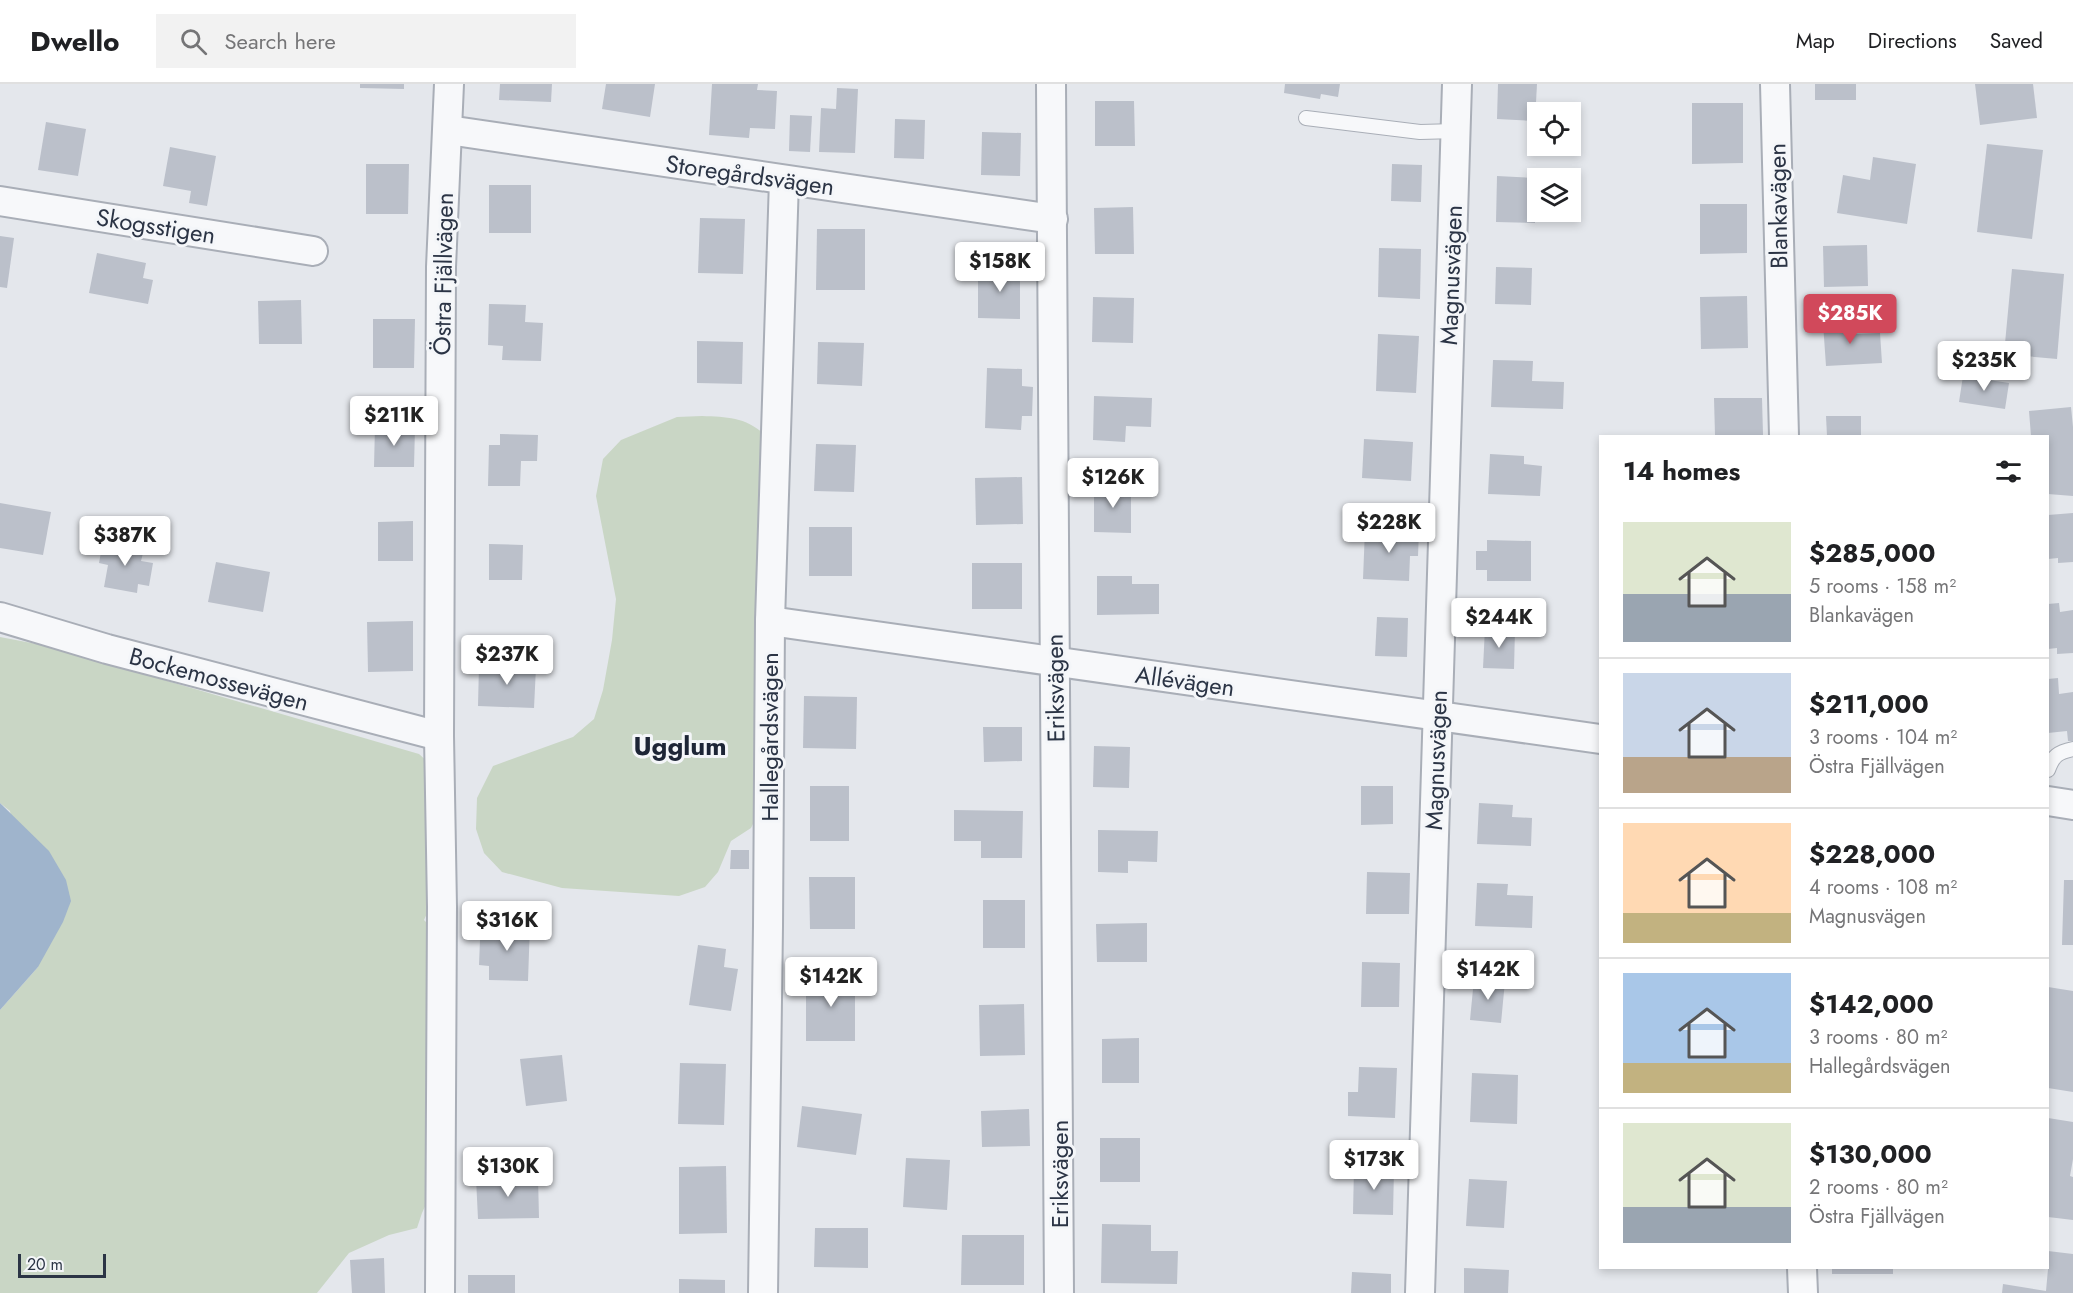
<!DOCTYPE html>
<html lang="en">
<head>
<meta charset="utf-8">
<style>
	:root { --surface:#fff; --page:#f2f2f2; --text:#202124; --muted:#757577; --line:#e0e0e0; --accent:#d1495b }
	body { margin:0; font-family:Jost,sans-serif; background:var(--page); color:var(--text); height:100vh; display:flex; flex-direction:column; font-size:22px; white-space:nowrap }
	* { box-sizing:border-box; margin:0 }
	p { font-size:20px; color:var(--muted) }
	.icon { flex:none; width:33px; height:33px; fill:none; stroke:currentColor; stroke-width:2; stroke-linecap:round; stroke-linejoin:round }
	.map { position:relative; flex:1; overflow:hidden }
	.details { position:absolute; left:1599px; top:351px; width:450px; height:834px; display:flex; flex-direction:column; background:var(--surface); border-radius:0px; box-shadow:0 3px 9px #0003 }
	.details>* { flex:none }
	.buttons { position:absolute; left:1527px; top:18px; display:grid; gap:12px }
	.buttons a { display:grid; place-items:center; width:54px; height:54px; border-radius:0px; background:var(--surface); box-shadow:0 3px 9px #0003; font-size:30px }
	.scale { position:absolute; left:18px; bottom:15px; width:88px; box-sizing:border-box; padding-left:6px; border:3px solid #2b3445; border-top:0; font-size:16px; line-height:21px; white-space:nowrap; color:#2b3445; -webkit-text-stroke:4px #f4f6f9; paint-order:stroke }
	.price { position:absolute; translate:-50% -51px; padding:0 14px; border-radius:6px; background:#fff; color:#222; font-size:20px; line-height:39px; filter:drop-shadow(0 2px 3px #0008) }
	.price::after { content:''; position:absolute; left:50%; top:36px; width:18px; height:14px; margin-left:-9px; background:inherit; clip-path:polygon(0 0,100% 0,50% 100%) }
	.price.on { background:var(--accent); color:#fff }
	ul { padding:0; list-style:none }
	li { display:flex; align-items:center; gap:18px; height:150px; padding:0 24px }
	li+li { border-top:2px solid var(--line) }
	li span { display:grid; place-items:center; flex:none; width:168px; height:120px; border-radius:0px; color:#555 }
	li>.icon { margin-inline-start:auto }
	span .icon { width:72px; height:72px; fill:#fffc; stroke-width:1 }
	li b { font-size:26px }
	h2 { display:flex; justify-content:space-between; align-items:center; height:72px; padding:0 24px; font-size:26px }
	header { display:flex; align-items:center; gap:36px; box-sizing:border-box; height:84px; padding:0 30px; background:var(--surface); border-bottom:2px solid var(--line) }
	header strong { font-size:28px }
	nav { display:flex; gap:33px; margin-inline-start:auto; font-size:21px }
	.search { width:420px; height:54px; background:var(--page); display:flex; align-items:center; gap:15px; box-sizing:border-box; padding:0 21px; border-radius:0px; color:var(--muted); font-size:22px }
	.map>svg:first-child { display:block }
</style>
</head>
<body>
<header>
<strong>Dwello</strong>
<div class="search"><svg class="icon" aria-label="search" viewBox="0 0 24 24"><circle cx="10" cy="10" r="6"/><path d="M15 15l6 6"/></svg>Search here</div>
<nav><a>Map</a><a>Directions</a><a>Saved</a></nav>
</header>
<div class="map">
<svg width="2073" height="1209" viewBox="0 0 2073 1209">
	<rect width="100%" height="100%" fill="#e4e7ec"/>
	<!-- green -->
	<g fill="#c9d6c5">
		<path d="M 702,332 C 727,333 746,333 765,351 L 761,724 L 751,744 L 731,757 L 718,788 L 705,803 L 679,812 L 562,804 L 502,788 L 484,769 L 476,745 L 477,714 L 493,682 L 573,653 L 594,635 L 603,606 L 612,556 L 616,515 L 596,412 L 603,375 L 621,356 L 677,333 Z"/>
		<polygon points="0,553 47,562 419,670 429,679 434,814 424,836 433,845 434,1103 422,1129 417,1144 389,1151 349,1169 317,1209 0,1209 0,926 38,883 10,727 0,719"/>
	</g>
	<!-- water -->
	<polygon fill="#9fb4cc" points="0,719 49,767 66,796 71,817 63,838 38,883 0,926"/>
	<!-- building -->
	<g fill="#bbc0ca">
		<polygon points="360,0 404,0 404,5 360,4"/>
		<polygon points="500,0 552,0 551,18 499,16"/>
		<polygon points="606,0 655,0 650,33 602,25"/>
		<polygon points="712,0 758,0 757,6 777,7 775,45 750,44 749,54 709,51"/>
		<polygon points="1285,0 1340,0 1338,13 1321,10 1320,15 1284,9"/>
		<polygon points="1498,0 1537,0 1535,37 1497,35"/>
		<rect x="1815" y="0" width="41" height="16"/>
		<polygon points="1975,0 2033,0 2037,34 1980,41"/>
		<polygon points="837,4 858,5 855,69 819,68 821,24 836,25"/>
		<polygon points="1095,17 1134,17 1135,62 1095,62"/>
		<polygon points="1692,19 1743,19 1743,79 1692,80"/>
		<polygon points="790,31 812,32 810,68 789,67"/>
		<polygon points="895,35 925,36 924,75 894,74"/>
		<polygon points="46,38 86,45 78,92 38,86"/>
		<polygon points="982,48 1021,49 1020,92 981,91"/>
		<polygon points="1987,60 2043,66 2032,155 1977,148"/>
		<polygon points="170,63 216,72 207,122 189,119 191,107 163,102"/>
		<polygon points="1873,73 1916,80 1907,140 1837,129 1843,91 1870,96"/>
		<polygon points="366,80 409,80 408,130 366,130"/>
		<polygon points="1392,80 1422,81 1421,118 1391,117"/>
		<polygon points="1497,92 1536,94 1535,139 1496,138"/>
		<rect x="489" y="101" width="42" height="48"/>
		<polygon points="1700,120 1747,120 1747,169 1700,170"/>
		<polygon points="1133,123 1134,170 1095,170 1094,124"/>
		<polygon points="700,134 745,135 743,190 698,189"/>
		<polygon points="817,145 865,145 865,206 816,206"/>
		<polygon points="0,152 14,154 7,204 0,203"/>
		<polygon points="1867,161 1868,202 1824,203 1823,162"/>
		<polygon points="1379,164 1421,165 1420,215 1378,213"/>
		<polygon points="97,169 146,179 143,194 153,196 148,220 89,209"/>
		<polygon points="993,180 1020,181 1020,235 978,234 978,194 993,194"/>
		<polygon points="1496,183 1532,184 1531,221 1495,220"/>
		<polygon points="2012,185 2064,190 2057,275 2004,270"/>
		<polygon points="1747,212 1748,264 1701,265 1700,213"/>
		<polygon points="1093,213 1134,214 1133,259 1092,258"/>
		<polygon points="301,216 302,260 259,260 258,217"/>
		<polygon points="489,220 526,221 525,238 543,239 541,277 502,276 503,262 488,261"/>
		<polygon points="373,235 415,235 414,284 373,284"/>
		<polygon points="1855,237 1856,250 1880,249 1882,279 1826,282 1823,239"/>
		<polygon points="1378,250 1419,252 1416,309 1376,307"/>
		<polygon points="697,257 743,258 742,300 697,299"/>
		<polygon points="818,258 864,259 862,302 817,300"/>
		<polygon points="1493,276 1533,277 1532,297 1564,298 1563,325 1491,323"/>
		<polygon points="987,284 1022,285 1022,302 1033,303 1032,332 1022,332 1021,346 985,344"/>
		<polygon points="1963,292 2009,299 2005,325 1959,318"/>
		<polygon points="1094,312 1152,314 1151,343 1126,342 1125,358 1093,356"/>
		<polygon points="1714,314 1762,314 1763,351 1715,351"/>
		<polygon points="2071,323 2073,343 2073,412 2048,410 2048,352 2031,352 2029,327"/>
		<polygon points="1826,332 1861,332 1861,352 1827,352"/>
		<polygon points="375,342 415,343 414,383 374,383"/>
		<polygon points="500,350 538,351 537,377 521,377 520,402 488,402 489,361 500,361"/>
		<polygon points="1364,355 1413,358 1411,397 1362,394"/>
		<polygon points="816,360 856,361 854,408 814,407"/>
		<polygon points="1490,370 1524,372 1524,380 1542,382 1540,412 1488,410"/>
		<polygon points="1022,393 1023,440 976,441 975,394"/>
		<polygon points="1094,402 1131,402 1131,449 1094,448"/>
		<polygon points="0,419 51,428 43,471 0,464"/>
		<polygon points="2073,429 2073,478 2058,479 2058,474 2048,475 2048,431"/>
		<polygon points="413,437 413,477 378,477 378,438"/>
		<rect x="809" y="443" width="43" height="49"/>
		<polygon points="1365,445 1419,447 1418,472 1410,472 1409,497 1363,495"/>
		<polygon points="1487,456 1531,457 1531,497 1487,497 1487,486 1476,486 1476,467 1487,467"/>
		<polygon points="103,457 144,465 141,477 153,479 149,502 138,500 137,509 104,503 108,481 99,479"/>
		<polygon points="489,460 523,461 522,496 489,496"/>
		<polygon points="216,478 270,488 263,528 208,518"/>
		<rect x="972" y="479" width="50" height="46"/>
		<polygon points="1097,492 1132,492 1132,500 1159,500 1159,530 1097,531"/>
		<polygon points="2059,519 2060,528 2073,526 2073,569 2057,570 2057,564 2048,565 2048,520"/>
		<polygon points="1377,533 1408,534 1407,573 1375,572"/>
		<polygon points="413,537 413,587 368,588 367,538"/>
		<polygon points="1485,544 1515,545 1514,585 1483,584"/>
		<polygon points="479,581 536,583 534,624 478,622"/>
		<polygon points="2058,594 2059,610 2073,608 2073,657 2068,657 2067,647 2048,649 2048,595"/>
		<polygon points="804,612 857,613 856,665 803,664"/>
		<polygon points="983,643 1022,643 1022,677 984,678"/>
		<polygon points="1094,662 1130,663 1129,704 1093,703"/>
		<rect x="810" y="702" width="39" height="55"/>
		<polygon points="1361,702 1393,702 1393,740 1361,741"/>
		<polygon points="1479,719 1513,721 1512,733 1532,734 1531,762 1477,760"/>
		<polygon points="954,726 1023,727 1022,774 981,774 981,757 954,757"/>
		<polygon points="1098,746 1158,747 1157,778 1128,777 1128,789 1098,788"/>
		<polygon points="731,766 749,766 749,785 730,785"/>
		<polygon points="1367,788 1410,789 1409,830 1366,830"/>
		<polygon points="809,793 855,793 855,845 810,845"/>
		<polygon points="2064,796 2073,796 2073,861 2062,861"/>
		<polygon points="1477,799 1508,800 1507,811 1533,812 1532,844 1475,842"/>
		<rect x="983" y="816" width="42" height="48"/>
		<polygon points="490,838 530,840 528,897 489,896 489,882 479,881 480,856 489,856"/>
		<polygon points="1147,839 1147,878 1097,878 1096,840"/>
		<polygon points="698,861 726,865 724,883 738,885 731,927 689,921"/>
		<polygon points="1362,878 1400,879 1399,923 1361,923"/>
		<rect x="806" y="891" width="49" height="66"/>
		<polygon points="1474,895 1505,897 1501,939 1470,936"/>
		<polygon points="2048,903 2073,907 2073,1008 2048,1004"/>
		<polygon points="1024,920 1025,971 980,972 979,921"/>
		<polygon points="1139,954 1139,999 1102,999 1102,955"/>
		<polygon points="562,971 567,1017 526,1022 520,975"/>
		<polygon points="680,979 726,980 724,1041 678,1040"/>
		<polygon points="1359,983 1397,984 1395,1034 1348,1032 1348,1008 1358,1008"/>
		<polygon points="1472,989 1518,991 1517,1040 1470,1038"/>
		<polygon points="802,1022 862,1030 856,1071 797,1063"/>
		<polygon points="1029,1025 1030,1062 982,1063 981,1027"/>
		<polygon points="2048,1034 2073,1038 2073,1075 2070,1092 2073,1093 2073,1136 2048,1133"/>
		<rect x="1100" y="1054" width="40" height="44"/>
		<polygon points="906,1074 950,1076 947,1126 903,1123"/>
		<polygon points="726,1082 727,1149 679,1150 679,1083"/>
		<polygon points="1354,1083 1394,1084 1393,1131 1353,1130"/>
		<polygon points="538,1093 539,1134 478,1135 476,1094"/>
		<polygon points="1469,1095 1507,1097 1504,1144 1466,1142"/>
		<polygon points="1102,1140 1151,1141 1151,1167 1178,1167 1177,1200 1101,1199"/>
		<polygon points="815,1144 868,1144 868,1184 814,1183"/>
		<polygon points="962,1151 1024,1151 1024,1201 961,1201"/>
		<polygon points="2048,1167 2073,1170 2073,1209 2002,1209 2003,1200 2046,1207 2048,1185"/>
		<polygon points="384,1174 385,1209 352,1209 350,1176"/>
		<polygon points="1464,1184 1509,1186 1508,1209 1464,1209"/>
		<rect x="1832" y="1184" width="61" height="6"/>
		<polygon points="1352,1188 1391,1190 1391,1209 1351,1209"/>
		<rect x="468" y="1191" width="47" height="18"/>
		<polygon points="679,1195 725,1196 725,1209 679,1209"/>
	</g>
	<g fill="none" stroke-linecap="round" stroke-linejoin="round">
		<!-- lane casing -->
		<g stroke="#a9aeb7" stroke-width="16">
			<g id="lane">
				<polyline points="1306,34 1420,48 1456,47"/>
				<path d="M 2048,686 C 2053,672 2058,668 2073,665"/>
			</g>
		</g>
		<!-- street casing -->
		<g stroke="#a9aeb7" stroke-width="32">
			<g id="street">
				<polyline points="1051,0 1059,1209"/>
				<polyline points="1775,0 1784,352"/>
				<polyline points="448,46 1053,135"/>
				<polyline points="0,117 313,167"/>
				<polyline points="0,533 107,565 439,652"/>
				<polyline points="770,537 1600,655"/>
				<polyline points="2048,717 2073,721"/>
				<polyline points="1802,1184 1803,1209"/>
				<polyline points="440,1209 442,823 439,652 441,183 449,0"/>
				<polyline points="763,1209 768,842 770,537 784,96"/>
				<polyline points="1420,1209 1457,0"/>
			</g>
		</g>
		<!-- lane -->
		<use href="#lane" stroke="#f7f8fa" stroke-width="14"/>
		<!-- street -->
		<use href="#street" stroke="#f7f8fa" stroke-width="28"/>
	</g>
	<g text-anchor="middle" dominant-baseline="central" stroke-width="6" stroke-linejoin="round" paint-order="stroke">
		<!-- street labels -->
		<g font-size="24" fill="#2b3445" stroke="#f4f6f9">
			<text transform="translate(750 91) rotate(8)">Storegårdsvägen</text>
			<text transform="translate(1778 122) rotate(-91)">Blankavägen</text>
			<text transform="translate(156 142) rotate(9)">Skogsstigen</text>
			<text transform="translate(443 190) rotate(-89)">Östra Fjällvägen</text>
			<text transform="translate(1451 191) rotate(-88)">Magnusvägen</text>
			<text transform="translate(219 595) rotate(15)">Bockemossevägen</text>
			<text transform="translate(1185 597) rotate(8)">Allévägen</text>
			<text transform="translate(1055 604) rotate(-91)">Eriksvägen</text>
			<text transform="translate(769 653) rotate(-90)">Hallegårdsvägen</text>
			<text transform="translate(1436 676) rotate(-88)">Magnusvägen</text>
			<text transform="translate(1059 1090) rotate(-90)">Eriksvägen</text>
		</g>
		<!-- neighbourhood labels -->
		<g font-size="26" font-weight="bold" fill="#1d2536" stroke="#f4f6f9">
			<text x="680" y="662">Ugglum</text>
		</g>
	</g>
</svg>
<div class="buttons">
<a><svg class="icon" aria-label="locate" viewBox="0 0 24 24"><circle cx="12" cy="12" r="6"/><path d="M12 2v4M12 18v4M2 12h4M18 12h4"/></svg></a>
<a><svg class="icon" aria-label="layers" viewBox="0 0 24 24"><path d="M12 4l9 5-9 5-9-5zM3 14l9 5 9-5"/></svg></a>
</div>
<div class="scale">20 m</div>
<b class="price" style="left:1000px;top:209px">$158K</b>
<b class="price on" style="left:1850px;top:261px">$285K</b>
<b class="price" style="left:1984px;top:308px">$235K</b>
<b class="price" style="left:394px;top:363px">$211K</b>
<b class="price" style="left:1113px;top:425px">$126K</b>
<b class="price" style="left:1389px;top:470px">$228K</b>
<b class="price" style="left:125px;top:483px">$387K</b>
<b class="price" style="left:1499px;top:565px">$244K</b>
<b class="price" style="left:507px;top:602px">$237K</b>
<b class="price" style="left:507px;top:868px">$316K</b>
<b class="price" style="left:1488px;top:917px">$142K</b>
<b class="price" style="left:831px;top:924px">$142K</b>
<b class="price" style="left:1374px;top:1107px">$173K</b>
<b class="price" style="left:508px;top:1114px">$130K</b>
<section class="details">
<h2>14 homes<svg class="icon" aria-label="filters" viewBox="0 0 24 24"><path d="M4 7h16M4 17h16"/><circle cx="9" cy="7" r="2"/><circle cx="15" cy="17" r="2"/></svg></h2>
<ul>
<li><span style="background:linear-gradient(#dfe7d0 60%,#9aa5b1 0)"><svg class="icon" aria-label="home" viewBox="0 0 24 24"><path d="M3 11l9-7 9 7M6 9v11h12V9"/></svg></span><div><b>$285,000</b><p>5 rooms · 158 m²</p><p>Blankavägen</p></div></li>
<li><span style="background:linear-gradient(#c9d6e8 70%,#b9a48a 0)"><svg class="icon" aria-label="home" viewBox="0 0 24 24"><path d="M3 11l9-7 9 7M6 9v11h12V9"/></svg></span><div><b>$211,000</b><p>3 rooms · 104 m²</p><p>Östra Fjällvägen</p></div></li>
<li><span style="background:linear-gradient(#ffd9b3 75%,#c2b280 0)"><svg class="icon" aria-label="home" viewBox="0 0 24 24"><path d="M3 11l9-7 9 7M6 9v11h12V9"/></svg></span><div><b>$228,000</b><p>4 rooms · 108 m²</p><p>Magnusvägen</p></div></li>
<li><span style="background:linear-gradient(#a9c7e8 75%,#c2b280 0)"><svg class="icon" aria-label="home" viewBox="0 0 24 24"><path d="M3 11l9-7 9 7M6 9v11h12V9"/></svg></span><div><b>$142,000</b><p>3 rooms · 80 m²</p><p>Hallegårdsvägen</p></div></li>
<li><span style="background:linear-gradient(#dfe7d0 70%,#9aa5b1 0)"><svg class="icon" aria-label="home" viewBox="0 0 24 24"><path d="M3 11l9-7 9 7M6 9v11h12V9"/></svg></span><div><b>$130,000</b><p>2 rooms · 80 m²</p><p>Östra Fjällvägen</p></div></li>
</ul>
</section>
</div>
</body>
</html>
